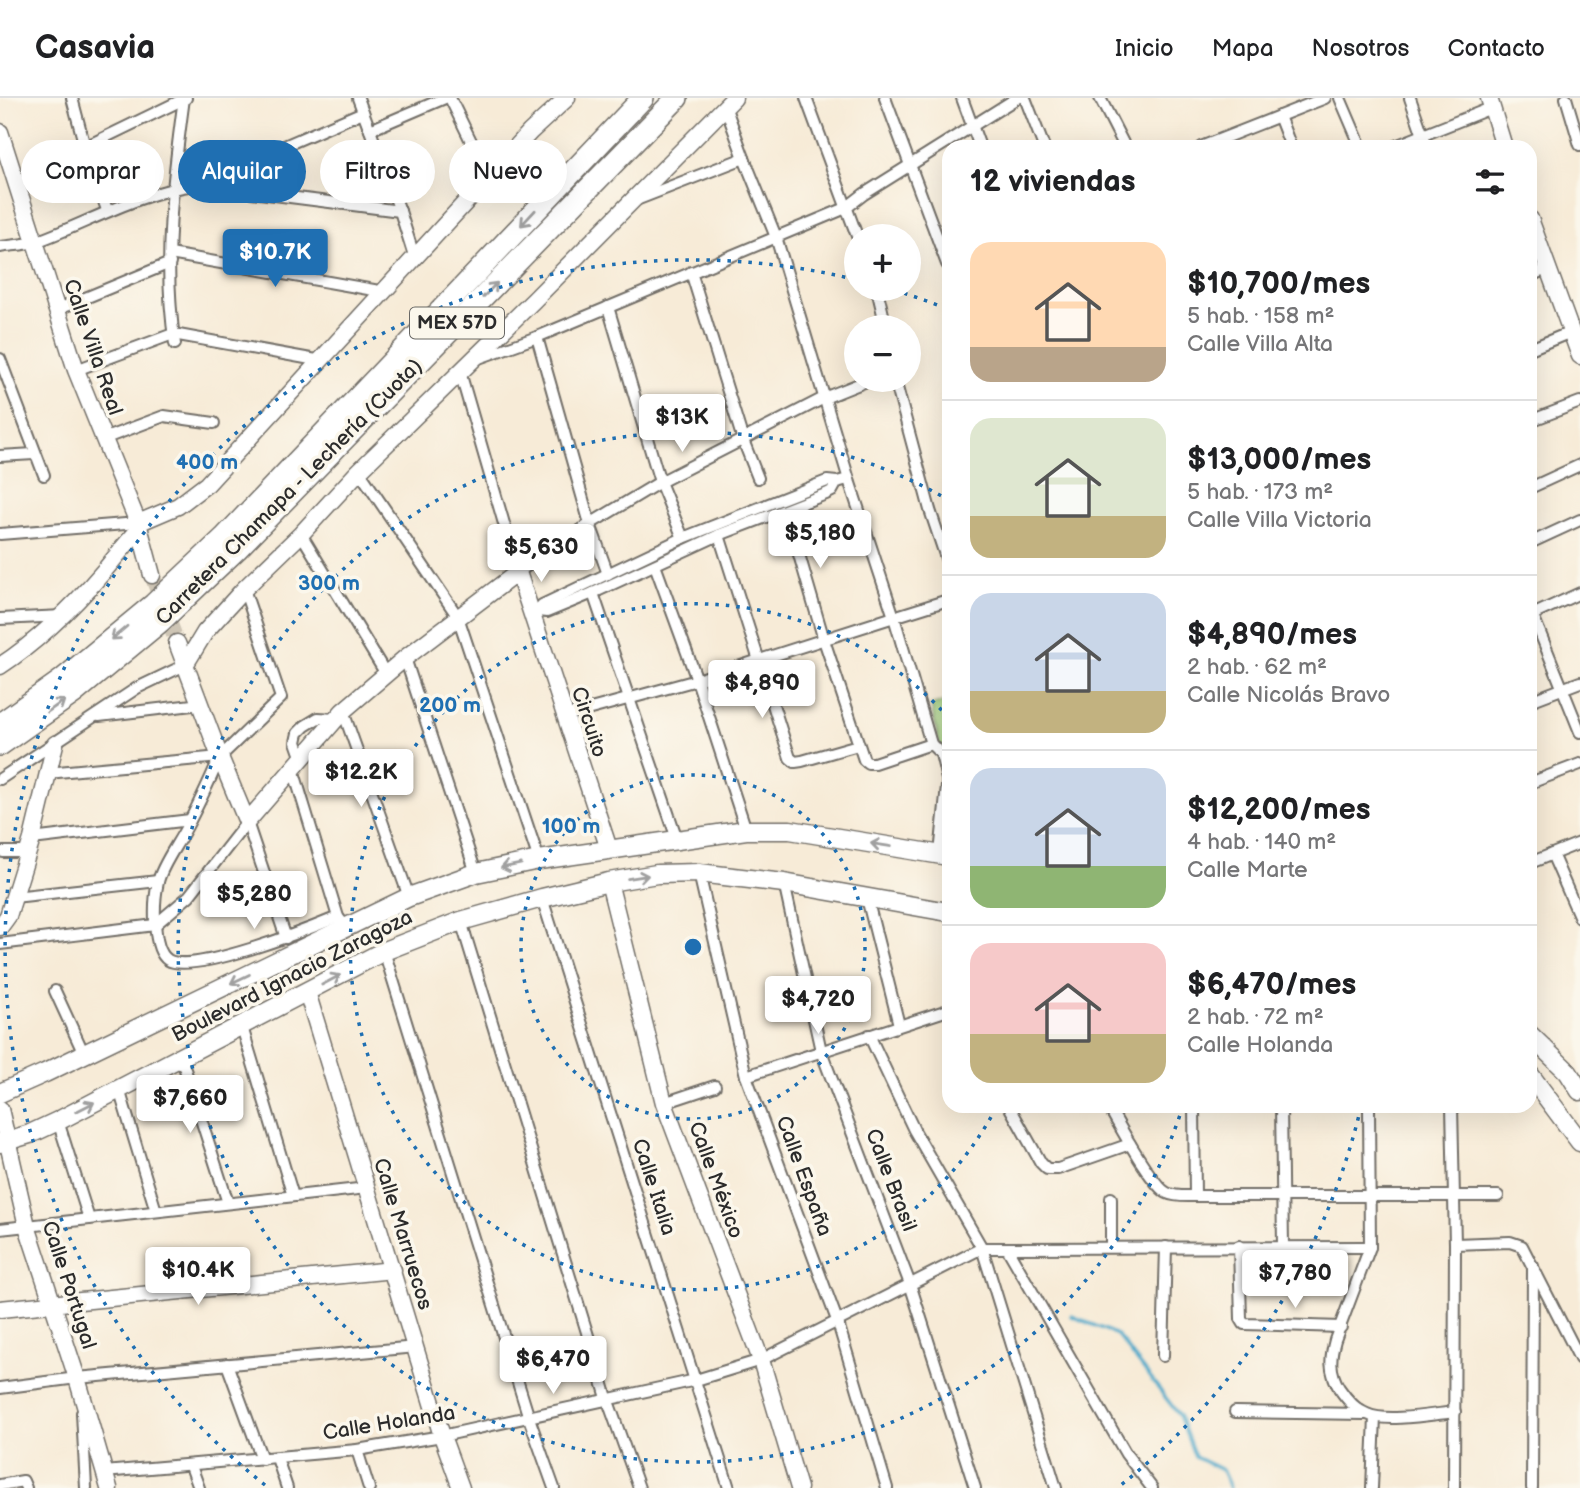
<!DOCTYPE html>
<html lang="es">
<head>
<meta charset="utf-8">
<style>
	:root { --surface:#fff; --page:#f6f6f6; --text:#202124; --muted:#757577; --line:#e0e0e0; --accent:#1f6fb2 }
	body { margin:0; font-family:"Balsamiq Sans",sans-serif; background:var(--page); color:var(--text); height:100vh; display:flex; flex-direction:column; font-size:26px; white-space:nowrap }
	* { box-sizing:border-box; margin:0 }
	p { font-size:23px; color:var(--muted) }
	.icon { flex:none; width:38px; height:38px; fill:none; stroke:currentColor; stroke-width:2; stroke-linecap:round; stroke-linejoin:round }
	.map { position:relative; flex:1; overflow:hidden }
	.side { position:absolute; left:942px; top:42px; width:595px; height:973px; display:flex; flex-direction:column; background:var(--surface); border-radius:21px; box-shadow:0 7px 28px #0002 }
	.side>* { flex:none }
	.guide { position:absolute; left:21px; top:42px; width:665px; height:63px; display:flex; gap:14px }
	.tools { position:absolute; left:844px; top:126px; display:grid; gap:14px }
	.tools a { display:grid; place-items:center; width:77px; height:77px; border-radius:50%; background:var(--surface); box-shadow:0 7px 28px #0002; font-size:35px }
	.price { position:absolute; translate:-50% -60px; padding:0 16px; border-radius:7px; background:#fff; color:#222; font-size:23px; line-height:46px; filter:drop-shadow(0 2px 4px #0008) }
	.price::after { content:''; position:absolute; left:50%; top:42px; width:21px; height:16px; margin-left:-10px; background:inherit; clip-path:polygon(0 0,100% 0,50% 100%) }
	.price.current { background:var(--accent); color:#fff }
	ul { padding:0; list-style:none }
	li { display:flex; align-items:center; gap:21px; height:175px; padding:0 28px }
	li+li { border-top:2px solid var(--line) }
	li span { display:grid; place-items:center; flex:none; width:196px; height:140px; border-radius:21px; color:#555 }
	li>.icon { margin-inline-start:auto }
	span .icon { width:84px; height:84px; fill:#fffc; stroke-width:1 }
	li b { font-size:30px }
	h2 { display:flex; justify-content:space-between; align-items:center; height:84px; padding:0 28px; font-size:30px }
	.tag { padding:0 24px; border-radius:32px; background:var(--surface); box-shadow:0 7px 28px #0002; font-size:24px; line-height:63px }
	.tag.current { background:var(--accent); color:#fff }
	header { display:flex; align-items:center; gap:42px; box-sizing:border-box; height:98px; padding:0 35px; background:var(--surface); border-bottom:2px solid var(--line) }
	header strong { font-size:33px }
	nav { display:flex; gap:38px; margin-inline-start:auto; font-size:24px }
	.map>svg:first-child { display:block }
</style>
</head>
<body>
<header>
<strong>Casavia</strong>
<nav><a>Inicio</a><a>Mapa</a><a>Nosotros</a><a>Contacto</a></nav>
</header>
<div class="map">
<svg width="1580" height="1390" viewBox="0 0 1580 1390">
	<rect width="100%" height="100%" fill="#fbf7ec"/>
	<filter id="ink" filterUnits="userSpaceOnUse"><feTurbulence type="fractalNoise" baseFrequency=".0143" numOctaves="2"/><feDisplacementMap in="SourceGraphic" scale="14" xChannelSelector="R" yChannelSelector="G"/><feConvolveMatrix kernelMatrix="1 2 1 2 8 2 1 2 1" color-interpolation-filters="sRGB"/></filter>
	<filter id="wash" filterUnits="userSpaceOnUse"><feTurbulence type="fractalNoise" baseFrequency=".00686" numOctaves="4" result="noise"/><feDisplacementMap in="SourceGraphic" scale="28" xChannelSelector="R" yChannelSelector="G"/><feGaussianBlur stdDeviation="1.57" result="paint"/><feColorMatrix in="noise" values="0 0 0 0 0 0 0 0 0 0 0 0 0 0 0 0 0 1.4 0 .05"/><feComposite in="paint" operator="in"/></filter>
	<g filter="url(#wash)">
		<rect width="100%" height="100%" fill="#f7ebd7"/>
		<!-- green -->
		<polygon fill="#9ac977" stroke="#627a51" stroke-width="2" points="948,603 948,652 941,655 931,607"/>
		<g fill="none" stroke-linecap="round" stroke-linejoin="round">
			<!-- stream -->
			<polyline stroke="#4ca9ca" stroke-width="3.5" points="1072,1218 1117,1237 1179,1317 1195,1359 1222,1372 1230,1390"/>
		</g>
	</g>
	<g filter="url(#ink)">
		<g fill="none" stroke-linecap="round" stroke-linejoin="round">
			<!-- secondary-tunnel -->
			<polyline stroke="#cec5b5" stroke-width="16" stroke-dasharray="16 8" stroke-linecap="butt" points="152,477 177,545"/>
			<!-- street casing -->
			<g stroke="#726e67" stroke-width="14">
				<g id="street">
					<polyline points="72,0 85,49 107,112"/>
					<polyline points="358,0 400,113 415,161"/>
					<polyline points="450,0 489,80"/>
					<polyline points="806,0 857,138"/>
					<polyline points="885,0 947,166"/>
					<polyline points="962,0 980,49"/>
					<polyline points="1025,0 1044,49"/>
					<polyline points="1100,0 1124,47"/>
					<polyline points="1340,0 1361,49"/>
					<polyline points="1410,0 1427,49"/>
					<polyline points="1566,0 1580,47"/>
					<polyline points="725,8 744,60 776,139 850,385 894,519 931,646 941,656 947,681"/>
					<polyline points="1279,18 1291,49"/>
					<polyline points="370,32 445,0"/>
					<polyline points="85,49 186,0"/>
					<polyline points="1201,49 1325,0"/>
					<polyline points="1393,49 1491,10"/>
					<polyline points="195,87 400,113"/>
					<polyline points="636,102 744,60"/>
					<path d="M 0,149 C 12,147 26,147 38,143 C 90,124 138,95 194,87 L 363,14"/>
					<polyline points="170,156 385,194"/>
					<polyline points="691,174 743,342 758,380"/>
					<polyline points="1530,178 1547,171"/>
					<polyline points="877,191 886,229"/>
					<polyline points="608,209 660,384 683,440"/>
					<polyline points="56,212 170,165"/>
					<polyline points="537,239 590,426 608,476"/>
					<path d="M 175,246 C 162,165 173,81 184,0"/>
					<polyline points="1530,251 1571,234"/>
					<polyline points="0,261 44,377"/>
					<polyline points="476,261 537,239 846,110 864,96 1017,0"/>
					<polyline points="76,272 173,236 322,263"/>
					<polyline points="460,274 518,474 590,426 660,384 824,300 869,282"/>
					<polyline points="895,282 930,412 948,466"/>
					<polyline points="1530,323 1580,304"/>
					<polyline points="103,341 164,318 214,325"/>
					<polyline points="0,358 34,356"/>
					<polyline points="359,373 458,519 539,762"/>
					<polyline points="1530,390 1580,367"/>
					<polyline points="786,412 824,542 864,662 868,665 874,665 931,646"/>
					<polyline points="0,436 138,425"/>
					<polyline points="301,436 386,576"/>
					<polyline points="719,437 790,660 795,664 802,663 858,647"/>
					<polyline points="1530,445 1580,422"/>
					<polyline points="655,467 697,582 746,732"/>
					<polyline points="593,495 677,741"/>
					<polyline points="1530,510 1580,634"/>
					<polyline points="538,513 547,514 593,495 719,437 826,396 832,393 837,384"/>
					<polyline points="900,517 948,502"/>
					<polyline points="532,518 542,507 683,440 827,383 837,384 848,381"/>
					<polyline points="1530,518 1580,495"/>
					<polyline points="0,521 63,518"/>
					<polyline points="405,560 476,775"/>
					<polyline points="1530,603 1580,584"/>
					<polyline points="343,613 409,799"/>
					<polyline points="99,618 201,606"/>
					<polyline points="565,618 697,582 894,519"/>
					<path d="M 220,659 C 209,684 198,708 185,732 C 177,747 161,769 158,784 C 154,801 151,851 168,862 C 193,877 309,831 338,819"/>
					<polyline points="302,661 296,644 298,635 305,628 318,620 336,621"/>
					<polyline points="293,671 338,819 342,824"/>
					<polyline points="47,675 220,659 281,600 244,491"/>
					<polyline points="0,681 137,590 185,567"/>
					<polyline points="1530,685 1580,666"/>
					<polyline points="247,724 286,840"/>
					<polyline points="32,741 190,722"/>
					<polyline points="3,754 28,754"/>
					<polyline points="940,756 948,678"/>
					<polyline points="1552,756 1580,820"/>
					<polyline points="1530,765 1580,745"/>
					<polyline points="699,775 746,978 838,1225 887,1390"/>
					<polyline points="784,785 821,953 910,1186 975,1390"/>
					<polyline points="14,799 158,783"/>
					<polyline points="542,800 729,1390"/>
					<polyline points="867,800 899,927"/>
					<polyline points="461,823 608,1303 639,1390"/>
					<polyline points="0,846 155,827 189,798 247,724"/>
					<polyline points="384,853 529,1320 554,1390"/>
					<polyline points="55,893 84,956"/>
					<polyline points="242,929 293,1098"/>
					<polyline points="869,937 914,1032 982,1150 1056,1390"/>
					<polyline points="181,959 228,1105"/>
					<polyline points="746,978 948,912"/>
					<polyline points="119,991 156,1113"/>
					<polyline points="664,1005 715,988"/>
					<polyline points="1009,1008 1041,1065 1047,1071 1058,1071 1130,1046"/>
					<path d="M 1108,1008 C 1119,1026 1151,1087 1167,1095 C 1175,1099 1187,1098 1195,1098 L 1498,1098"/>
					<polyline points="1194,1008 1195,1098"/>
					<polyline points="1281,1008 1283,1148"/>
					<path d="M 1369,1008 L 1370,1149 L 1335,1242 C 1330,1260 1329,1273 1339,1290 C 1345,1299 1356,1312 1367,1316 C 1386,1325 1434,1316 1455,1314"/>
					<polyline points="1452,1008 1455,1146 1454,1390"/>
					<polyline points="58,1023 89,1121"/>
					<polyline points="1111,1100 1111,1149"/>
					<polyline points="0,1131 367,1090"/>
					<polyline points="1455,1146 1510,1144 1522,1148 1580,1261"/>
					<polyline points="1239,1148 1241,1221 1244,1226 1341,1229"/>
					<polyline points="1007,1150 1126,1356 1152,1390"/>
					<polyline points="1163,1258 1166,1149"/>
					<polyline points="227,1266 262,1361"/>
					<polyline points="0,1290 77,1280 416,1249"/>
					<polyline points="1235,1314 1365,1316"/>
					<polyline points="82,1315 86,1390"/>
					<polyline points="357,1352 369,1390"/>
					<polyline points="277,1360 287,1390"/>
					<polyline points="191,1368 199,1390"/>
					<polyline points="104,1374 357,1352 442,1338 696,1282 761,1262 982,1150 1370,1149"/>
					<polyline points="0,1387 23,1383 26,1390"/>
					<polyline points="1372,1390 1375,1319"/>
					<polyline points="1532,1390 1533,1168"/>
				</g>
			</g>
			<!-- secondary casing -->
			<g stroke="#726e67" stroke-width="19">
				<g id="secondary">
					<polyline points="1489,0 1504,49"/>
					<polyline points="0,34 76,272 138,425 152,477"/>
					<polyline points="1530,121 1580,258"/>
					<polyline points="138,425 178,408 207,386 530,34 567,0"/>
					<polyline points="177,545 220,659 247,724 343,613 405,560 518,474 609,751"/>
					<polyline points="185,567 205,534 244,491 301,436 359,373 534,202 734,0"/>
					<path d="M 0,568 C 40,542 73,509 104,473 C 116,459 126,445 139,432"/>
					<polyline points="609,784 664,1005 761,1262 799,1390"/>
					<polyline points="0,829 8,818 32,741 55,646"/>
					<polyline points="307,894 442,1338 461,1390"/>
					<polyline points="0,1011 27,1128 77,1280 109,1390"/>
					<polyline points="0,1211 393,1172"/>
				</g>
			</g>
			<!-- primary casing -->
			<g stroke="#726e67" stroke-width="21">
				<g id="primary">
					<polyline points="1530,937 1568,974 1580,993"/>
					<polyline points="1530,977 1580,1044"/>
					<polyline points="0,995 45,975 409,799 476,775 539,762 746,732 790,732 948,758"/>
					<polyline points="0,1045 30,1036 58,1023 384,853 461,823 542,800 609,784 657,776 699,775 784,785 948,814"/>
				</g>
			</g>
			<!-- highway casing -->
			<g stroke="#726e67" stroke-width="24">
				<g id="highway">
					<polyline points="0,626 62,582 154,506 224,440 643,0"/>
					<polyline points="0,647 74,595 161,523 237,451 677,0"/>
				</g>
			</g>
			<!-- street -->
			<use href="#street" stroke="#fff" stroke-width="10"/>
			<!-- secondary -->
			<use href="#secondary" stroke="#fff" stroke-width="16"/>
			<!-- primary -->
			<use href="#primary" stroke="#fff" stroke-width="18"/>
			<!-- highway -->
			<use href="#highway" stroke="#fff" stroke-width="21"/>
		</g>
		<!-- one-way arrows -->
		<defs><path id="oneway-shaft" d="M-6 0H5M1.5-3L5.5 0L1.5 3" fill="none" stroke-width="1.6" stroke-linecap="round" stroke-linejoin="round" transform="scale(1.75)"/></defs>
		<g stroke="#a0a0a0">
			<use href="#oneway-shaft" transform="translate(528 120) rotate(133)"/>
			<use href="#oneway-shaft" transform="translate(490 192) rotate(-46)"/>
			<use href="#oneway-shaft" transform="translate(119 535) rotate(140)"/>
			<use href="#oneway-shaft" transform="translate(56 608) rotate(-35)"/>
			<use href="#oneway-shaft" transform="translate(881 747) rotate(-171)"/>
			<use href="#oneway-shaft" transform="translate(511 768) rotate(168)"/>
			<use href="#oneway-shaft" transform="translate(638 779) rotate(-9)"/>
			<use href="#oneway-shaft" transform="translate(240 881) rotate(154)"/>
			<use href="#oneway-shaft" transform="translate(331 882) rotate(-28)"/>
			<use href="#oneway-shaft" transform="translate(85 1009) rotate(-27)"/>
		</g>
	</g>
	<!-- distance rings -->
	<g fill="none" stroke="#1f6fb2" stroke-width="3.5" stroke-dasharray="3.5 7">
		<circle cx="693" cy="849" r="172"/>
		<path d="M996 1010A343 343 0 1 1 948 619"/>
		<path d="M1183 1008A515 515 0 1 1 947 401"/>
		<path d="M1361 1009A687 687 0 0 1 1121 1387M265 1387A687 687 0 0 1 853 181M894 192A687 687 0 0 1 945 210"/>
	</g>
	<g text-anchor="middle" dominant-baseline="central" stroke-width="7" stroke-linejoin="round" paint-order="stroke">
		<!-- shield labels -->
		<rect fill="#fbf7ec" stroke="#696865" stroke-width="2" x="410" y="209.5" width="94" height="31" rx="5"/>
		<g font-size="19" font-weight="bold" fill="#2b2b2b">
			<text x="457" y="225">MEX 57D</text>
		</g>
		<!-- street labels -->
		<g font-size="21" fill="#2b2b2b" stroke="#fbf7ec">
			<text transform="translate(93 249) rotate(71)">Calle Villa Real</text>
			<text transform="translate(289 394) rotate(-45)">Carretera Chamapa - Lechería (Cuota)</text>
			<text transform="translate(589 624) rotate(72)">Circuito</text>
			<text transform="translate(292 878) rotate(-27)">Boulevard Ignacio Zaragoza</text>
			<text transform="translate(804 1078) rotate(70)">Calle España</text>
			<text transform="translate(716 1082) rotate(70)">Calle México</text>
			<text transform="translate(891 1082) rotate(69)">Calle Brasil</text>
			<text transform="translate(654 1089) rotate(72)">Calle Italia</text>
			<text transform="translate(403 1136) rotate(73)">Calle Marruecos</text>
			<text transform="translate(69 1187) rotate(72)">Calle Portugal</text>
			<text transform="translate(389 1325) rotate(-9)">Calle Holanda</text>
		</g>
	</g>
	<circle cx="693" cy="849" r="10" fill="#1f6fb2" stroke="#fbf7ec" stroke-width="3.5"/>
	<g font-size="21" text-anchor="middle" font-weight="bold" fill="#1f6fb2" stroke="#fbf7ec" stroke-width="7" stroke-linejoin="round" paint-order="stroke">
		<text x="207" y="371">400 m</text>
		<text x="329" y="492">300 m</text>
		<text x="450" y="614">200 m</text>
		<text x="571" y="735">100 m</text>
	</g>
</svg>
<div class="tools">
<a>+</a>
<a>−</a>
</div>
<b class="price current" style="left:275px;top:191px">$10.7K</b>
<b class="price" style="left:682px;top:356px">$13K</b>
<b class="price" style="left:820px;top:472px">$5,180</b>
<b class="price" style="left:541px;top:486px">$5,630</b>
<b class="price" style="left:762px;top:622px">$4,890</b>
<b class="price" style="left:361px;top:711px">$12.2K</b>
<b class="price" style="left:254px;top:833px">$5,280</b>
<b class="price" style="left:818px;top:938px">$4,720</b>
<b class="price" style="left:190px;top:1037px">$7,660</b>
<b class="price" style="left:198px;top:1209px">$10.4K</b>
<b class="price" style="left:1295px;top:1212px">$7,780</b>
<b class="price" style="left:553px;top:1298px">$6,470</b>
<div class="guide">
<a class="tag">Comprar</a>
<a class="tag current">Alquilar</a>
<a class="tag">Filtros</a>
<a class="tag">Nuevo</a>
</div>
<section class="side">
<h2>12 viviendas<svg class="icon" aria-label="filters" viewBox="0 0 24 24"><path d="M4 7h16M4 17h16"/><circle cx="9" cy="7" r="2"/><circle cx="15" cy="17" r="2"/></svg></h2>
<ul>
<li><span style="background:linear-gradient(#ffd9b3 75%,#b9a48a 0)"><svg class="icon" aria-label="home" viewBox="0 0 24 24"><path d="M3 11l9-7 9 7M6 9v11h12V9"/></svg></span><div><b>$10,700/mes</b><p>5 hab. · 158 m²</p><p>Calle Villa Alta</p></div></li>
<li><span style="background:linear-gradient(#dfe7d0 70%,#c2b280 0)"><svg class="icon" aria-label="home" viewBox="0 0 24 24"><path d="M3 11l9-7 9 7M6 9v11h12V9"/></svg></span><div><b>$13,000/mes</b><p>5 hab. · 173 m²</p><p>Calle Villa Victoria</p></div></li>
<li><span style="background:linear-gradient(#c9d6e8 70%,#c2b280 0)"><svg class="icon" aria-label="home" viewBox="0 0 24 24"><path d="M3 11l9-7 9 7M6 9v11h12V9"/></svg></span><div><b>$4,890/mes</b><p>2 hab. · 62 m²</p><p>Calle Nicolás Bravo</p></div></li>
<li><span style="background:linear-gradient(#c9d6e8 70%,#8fb573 0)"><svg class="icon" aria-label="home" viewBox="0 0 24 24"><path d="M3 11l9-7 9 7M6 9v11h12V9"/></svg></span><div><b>$12,200/mes</b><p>4 hab. · 140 m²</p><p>Calle Marte</p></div></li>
<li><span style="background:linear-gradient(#f6c9c9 65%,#c2b280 0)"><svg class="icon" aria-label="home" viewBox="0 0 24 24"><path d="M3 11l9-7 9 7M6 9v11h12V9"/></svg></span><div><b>$6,470/mes</b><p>2 hab. · 72 m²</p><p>Calle Holanda</p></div></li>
</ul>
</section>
</div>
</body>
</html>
